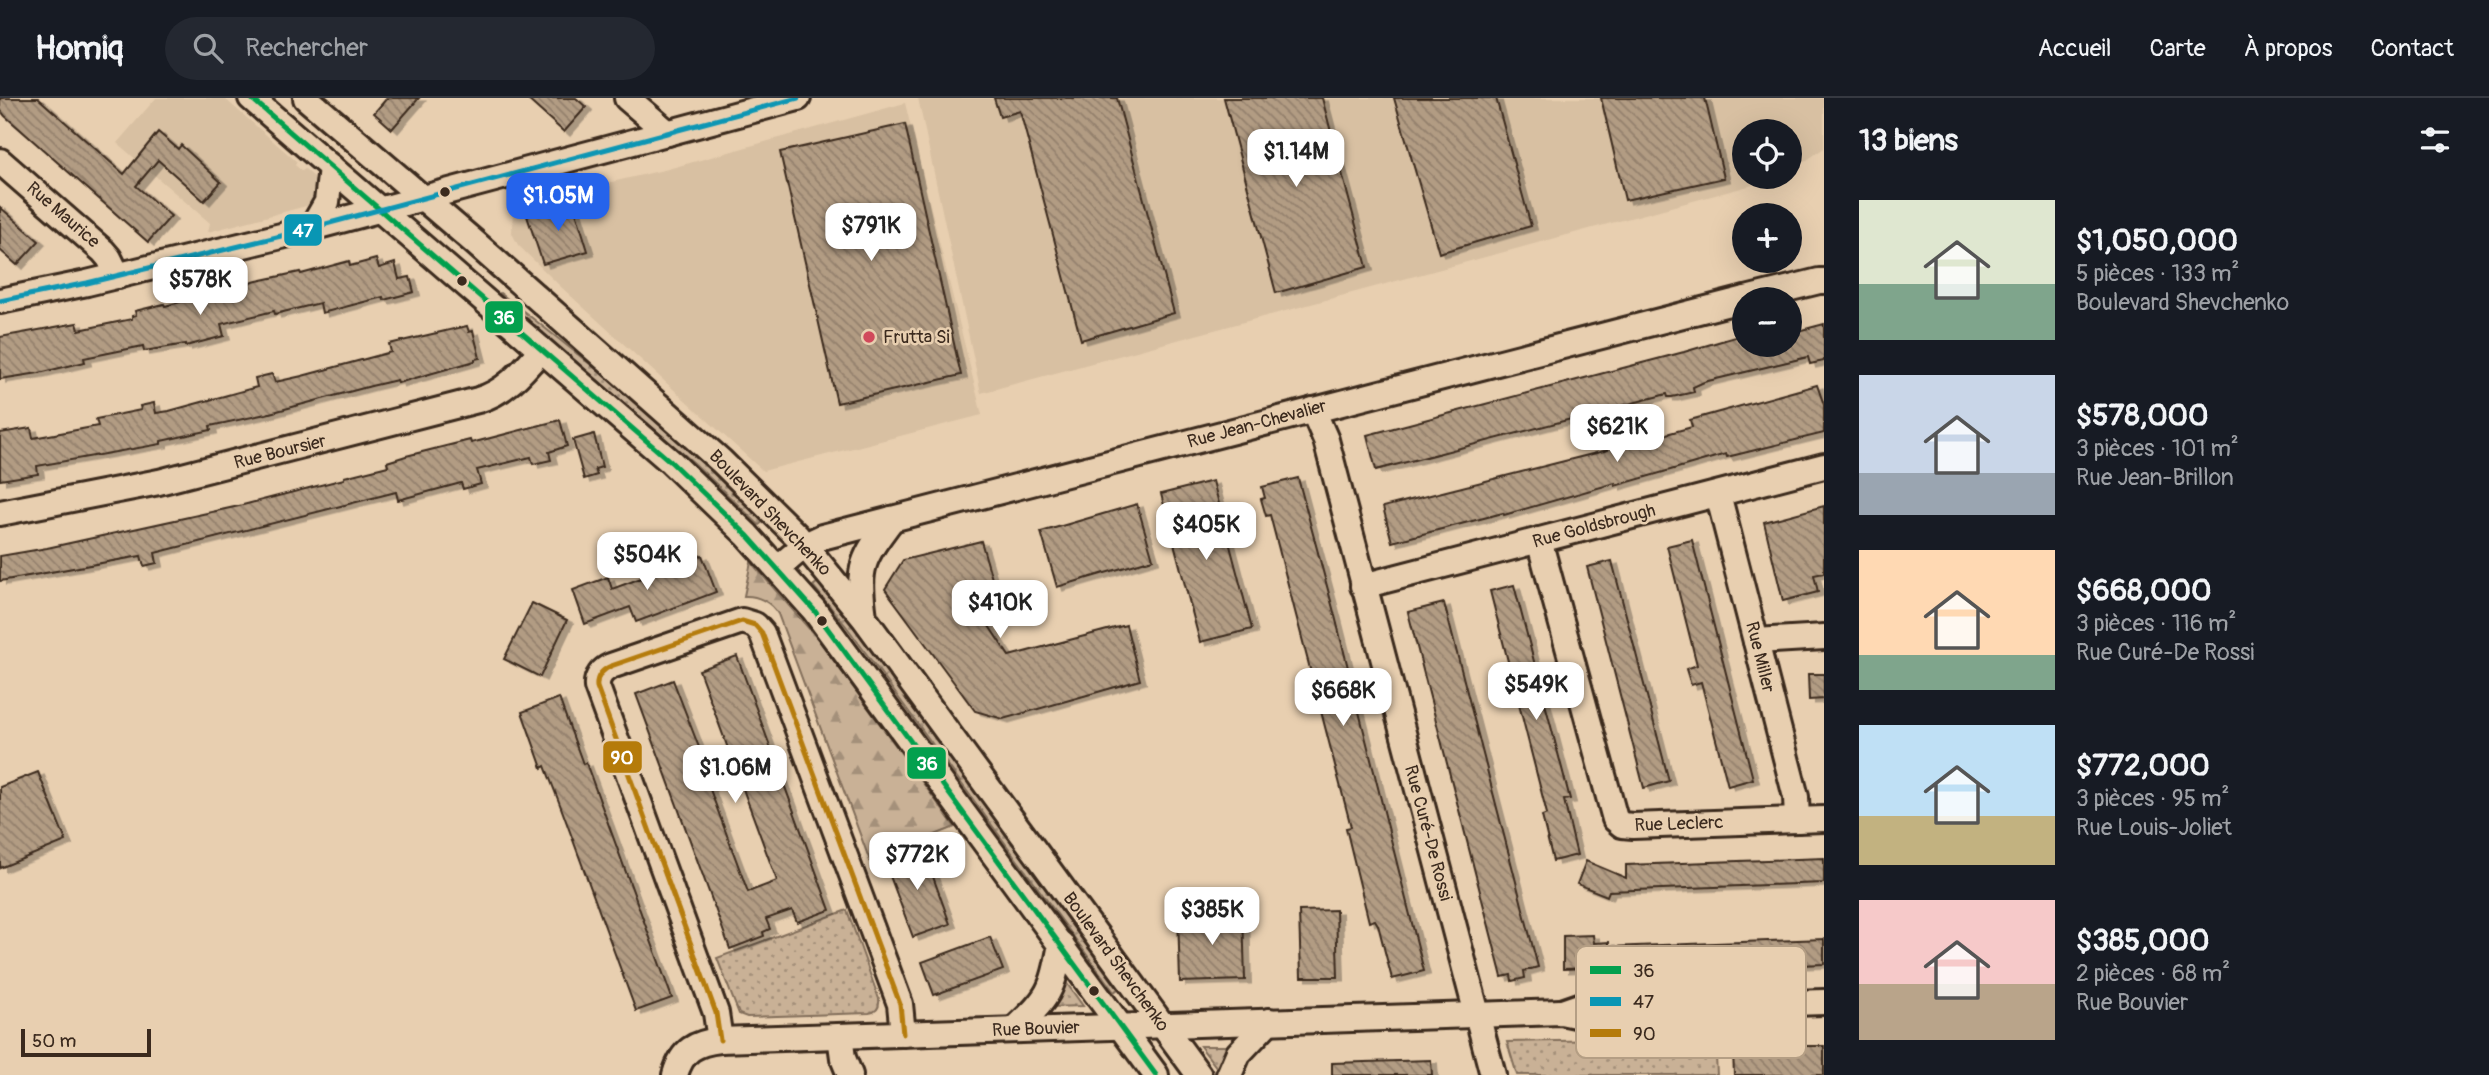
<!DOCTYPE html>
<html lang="fr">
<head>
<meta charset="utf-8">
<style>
	:root { --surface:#171b24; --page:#242831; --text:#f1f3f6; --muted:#9ea1a6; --line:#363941; --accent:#2563eb }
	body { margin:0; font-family:Pangolin,sans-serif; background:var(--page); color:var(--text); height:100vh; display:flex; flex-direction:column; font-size:26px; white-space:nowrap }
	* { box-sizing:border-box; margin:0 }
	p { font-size:23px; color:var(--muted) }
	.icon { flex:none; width:38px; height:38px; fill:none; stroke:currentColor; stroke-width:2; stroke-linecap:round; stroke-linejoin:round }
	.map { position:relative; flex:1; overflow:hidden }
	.details { display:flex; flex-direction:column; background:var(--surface); width:665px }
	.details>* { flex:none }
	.fabs { position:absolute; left:1732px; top:21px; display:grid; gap:14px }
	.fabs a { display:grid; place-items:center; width:70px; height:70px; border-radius:50%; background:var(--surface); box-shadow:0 7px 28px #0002; font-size:35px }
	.scale { position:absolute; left:21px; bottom:18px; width:130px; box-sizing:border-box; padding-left:7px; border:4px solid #3b2a1e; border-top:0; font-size:19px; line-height:24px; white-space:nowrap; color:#3b2a1e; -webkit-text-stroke:5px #e8cfb0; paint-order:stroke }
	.price { position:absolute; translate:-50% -60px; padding:0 16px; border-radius:14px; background:#fff; color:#222; font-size:23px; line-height:46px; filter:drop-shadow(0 2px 4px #0008) }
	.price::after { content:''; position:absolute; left:50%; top:42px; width:21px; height:16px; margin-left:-10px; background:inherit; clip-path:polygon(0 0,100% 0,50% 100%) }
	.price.active { background:var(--accent); color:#fff }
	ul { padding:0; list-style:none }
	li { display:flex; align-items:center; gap:21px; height:175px; padding:0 35px }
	li span { display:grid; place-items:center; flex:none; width:196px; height:140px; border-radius:0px; color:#555 }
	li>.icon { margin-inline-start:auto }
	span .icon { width:84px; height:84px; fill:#fffc; stroke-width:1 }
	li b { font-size:30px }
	h2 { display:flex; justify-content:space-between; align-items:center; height:84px; padding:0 35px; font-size:30px }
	header { display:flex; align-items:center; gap:42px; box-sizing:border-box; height:98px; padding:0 35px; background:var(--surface); border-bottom:2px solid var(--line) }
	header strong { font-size:33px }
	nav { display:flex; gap:38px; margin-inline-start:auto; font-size:24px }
	.search { width:490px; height:63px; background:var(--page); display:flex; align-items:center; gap:18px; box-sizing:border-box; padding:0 24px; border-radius:38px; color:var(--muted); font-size:26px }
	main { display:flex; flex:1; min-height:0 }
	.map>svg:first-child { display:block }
</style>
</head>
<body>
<header>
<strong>Homiq</strong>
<div class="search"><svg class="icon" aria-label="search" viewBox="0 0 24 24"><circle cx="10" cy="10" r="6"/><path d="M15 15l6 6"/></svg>Rechercher</div>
<nav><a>Accueil</a><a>Carte</a><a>À propos</a><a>Contact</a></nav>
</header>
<main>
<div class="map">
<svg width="1824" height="977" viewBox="0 0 1824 977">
	<defs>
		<pattern id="green-dots" width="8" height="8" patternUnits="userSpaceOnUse" patternTransform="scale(1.75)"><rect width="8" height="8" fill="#c9b196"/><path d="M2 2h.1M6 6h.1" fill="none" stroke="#a4907a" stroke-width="1.8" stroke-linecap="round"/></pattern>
		<pattern id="forest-firs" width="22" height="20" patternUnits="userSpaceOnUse" patternTransform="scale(1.75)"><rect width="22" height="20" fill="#c9b196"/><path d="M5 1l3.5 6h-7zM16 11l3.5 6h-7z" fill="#a4907a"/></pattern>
		<pattern id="building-back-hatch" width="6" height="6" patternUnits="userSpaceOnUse" patternTransform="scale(1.75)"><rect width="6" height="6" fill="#b29c83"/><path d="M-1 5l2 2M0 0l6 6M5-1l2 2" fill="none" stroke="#927f6b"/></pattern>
		<filter id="shadow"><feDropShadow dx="6" dy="3.5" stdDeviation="0" flood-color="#0004"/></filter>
	</defs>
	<rect width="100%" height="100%" fill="#e8cfb0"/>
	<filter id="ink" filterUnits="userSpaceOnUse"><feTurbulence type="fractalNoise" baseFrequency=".0143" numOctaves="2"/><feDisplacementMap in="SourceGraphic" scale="14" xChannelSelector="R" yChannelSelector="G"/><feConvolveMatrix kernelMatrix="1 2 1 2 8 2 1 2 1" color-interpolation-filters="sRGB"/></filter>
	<g filter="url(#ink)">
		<!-- built -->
		<g fill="#d8c0a2">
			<polygon points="156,0 224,0 297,64 295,67 302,73 305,71 314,79 318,89 315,101 306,108 208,134 210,125 117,45"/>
			<polygon points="918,0 1824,0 1824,50 1790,74 1790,33 1745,33 1745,79 1782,79 981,295"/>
			<polygon points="905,5 982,317 763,373 560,188 518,147 512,135 513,115 521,105 668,71"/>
		</g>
		<!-- green -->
		<g fill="url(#green-dots)" stroke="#826e5a" stroke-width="2">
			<path d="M 500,195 C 592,266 683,340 764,423 L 759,427 L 694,365 L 498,197 Z"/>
			<polygon points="818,484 866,544 1118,891 1114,894 846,528 813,488"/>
			<path d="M 847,812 L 879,901 C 880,909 877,914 869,915 L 747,919 L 739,916 L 717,860 Z"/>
			<polygon points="1063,880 1083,908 1049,909"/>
			<polygon points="1715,940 1717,977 1517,977 1507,944"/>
			<polygon points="1200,948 1234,948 1221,975"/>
		</g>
		<!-- forest -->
		<path fill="url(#forest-firs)" stroke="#826e5a" stroke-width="2" d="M 751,464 L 818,541 L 955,729 L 870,763 L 778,516 C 771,504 757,497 744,498 Z"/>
		<!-- building -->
		<g fill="url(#building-back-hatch)" stroke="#3b2a1e" stroke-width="2" filter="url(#shadow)">
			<polygon points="0,0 38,0 124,76 158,34 178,51 181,47 221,84 204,103 158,62 136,88 171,118 148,144 5,18 0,12"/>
			<polygon points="387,0 419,0 392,31 374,15"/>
			<polygon points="526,0 576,0 586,9 564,34"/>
			<polygon points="994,0 1117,0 1174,215 1081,242 1020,13 1000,19"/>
			<polygon points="1224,0 1322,0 1367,169 1276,195"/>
			<polygon points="1394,0 1496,0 1531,128 1439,155"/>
			<polygon points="1601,0 1705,0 1724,80 1625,102"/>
			<polygon points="905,26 961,277 837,305 780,54"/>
			<polygon points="573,104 588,153 543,166 527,118"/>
			<polygon points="0,109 39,143 17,167 0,152"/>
			<polygon points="376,161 379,170 395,165 399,181 410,179 414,194 384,202 383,199 322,215 320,205 275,216 274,213 221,226 224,238 186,248 186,246 144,253 143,248 84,260 85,264 39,275 0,281 0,239 77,225 79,232 132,221 132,218 136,217 135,213 164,206 165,208 257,183 300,174 301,176 349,163 350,168"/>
			<polygon points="1824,226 1824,263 1810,266 1808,259 1762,270 1704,284 1693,289 1694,294 1672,299 1668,299 1667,296 1376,372 1367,337 1684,254 1735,239 1745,237 1745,247 1790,247 1790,235"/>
			<polygon points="467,228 469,234 473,233 480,260 475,261 475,263 398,285 397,282 371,288 266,316 210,328 211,332 161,343 161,346 37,368 38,376 0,382 0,335 31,330 33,340 98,328 96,321 141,312 140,308 154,305 156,315 169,313 257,289 255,280 272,276 275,284 302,278 391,254 389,246"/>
			<polygon points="1817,287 1824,307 1824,335 1727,359 1726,356 1615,388 1615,385 1504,417 1503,415 1392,444 1383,409 1608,352 1605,342 1619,338 1622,348 1692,329 1690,322"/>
			<polygon points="560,322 567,348 549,354 551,362 533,366 531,359 477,372 481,386 463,391 461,385 398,402 396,394 155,455 157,465 144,468 141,458 0,483 0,458 47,450 239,408 344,381 344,379 388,368 387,364 406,358 470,342 471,345"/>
			<polygon points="594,336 602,369 595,371 597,377 584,381 573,342"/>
			<polygon points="1298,380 1335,518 1424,873 1392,881 1378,827 1375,822 1369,824 1346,730 1351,729 1270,417 1266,418 1261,401 1265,400 1262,389"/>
			<polygon points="1213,383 1252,531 1200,544 1161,396"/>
			<polygon points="1137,406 1153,461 1057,489 1041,434"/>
			<polygon points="1824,408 1824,475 1814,477 1818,494 1783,503 1764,424"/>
			<polygon points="1692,442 1753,681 1728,688 1701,584 1691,587 1686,571 1697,567 1667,448"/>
			<polygon points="981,443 997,498 973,504 1009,558 1126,527 1140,582 1003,621 975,613 885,491 903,462"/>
			<polygon points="702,457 716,494 636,524 630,509 585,526 573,492 608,479 612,491"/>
			<polygon points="1612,463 1669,683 1644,690 1587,469"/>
			<polygon points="1514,487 1570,701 1564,702 1577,757 1553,763 1542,718 1547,716 1490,493"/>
			<polygon points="532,505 567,522 540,579 504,561"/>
			<polygon points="1444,505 1538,869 1524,873 1525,880 1512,883 1511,877 1502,879 1408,514"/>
			<polygon points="737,558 830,812 797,824 792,812 766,821 770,831 763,834 764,838 730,851 636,596 673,582 705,665 701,667 748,794 777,783 699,572"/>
			<polygon points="1808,576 1824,576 1824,601 1809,602"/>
			<polygon points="559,600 583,666 586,665 672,900 636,913 559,704 545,668 542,670 522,614"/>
			<polygon points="38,674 66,743 0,770 0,689"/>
			<polygon points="922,748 950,826 913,839 884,762"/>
			<polygon points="1824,760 1824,785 1609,793 1607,798 1577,786 1586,763 1626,780 1626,767"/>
			<polygon points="1336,812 1338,879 1301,879 1299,813"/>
			<polygon points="1243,814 1245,882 1180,884 1178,816"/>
			<polygon points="1593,837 1594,845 1609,844 1609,849 1824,841 1824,866 1622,874 1622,869 1563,871 1563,838"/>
			<polygon points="990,839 1003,872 934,897 922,864"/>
			<polygon points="1795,948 1824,948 1824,977 1734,977 1733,953 1795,951"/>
			<polygon points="1431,962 1432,977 1332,977 1332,965"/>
		</g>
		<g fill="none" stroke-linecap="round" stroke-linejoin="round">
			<!-- minor casing -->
			<g stroke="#3b2a1e" stroke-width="30">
				<g id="minor">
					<polyline points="251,0 671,364 747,437 814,512 1156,977"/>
					<polyline points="306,0 473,143 721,363 797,438 864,520 1199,977"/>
					<polyline points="627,0 668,35"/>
					<polyline points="0,63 103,153 109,160 118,178"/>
					<polyline points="312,130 327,104 331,69"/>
					<polyline points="1746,201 1819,183 1824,183"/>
					<polyline points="0,203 87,185 281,138 798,0"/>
					<polyline points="1313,312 1326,342 1493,977"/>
					<polyline points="1718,396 1796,699 1797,722"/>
					<path d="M 0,415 L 159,384 L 478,302 C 506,294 523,273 541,252"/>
					<polyline points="1539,442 1615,721 1622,727 1633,728 1824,721"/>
					<polyline points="778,470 805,447 822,439 1745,201"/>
					<polyline points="1363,488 1824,368"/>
					<path d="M 864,519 C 857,468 862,461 892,421"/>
					<polyline points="1756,543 1824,539"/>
					<polyline points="1562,914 1608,898 1629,898 1672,908"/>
					<path d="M 1014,932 C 1050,898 1052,894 1061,846"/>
					<polyline points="840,938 843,960 850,977"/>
					<path d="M 720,942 L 716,915 L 597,589 C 596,579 602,572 611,568 L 742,523 L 755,527 L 762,535 L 900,906 L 903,936"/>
					<path d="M 675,977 C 682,952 695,945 720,942 L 1561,914 L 1614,925 L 1676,909 L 1824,904"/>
					<polyline points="1229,977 1238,956 1269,923"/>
				</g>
			</g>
			<!-- minor -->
			<use href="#minor" stroke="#e8cfb0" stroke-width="24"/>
			<!-- bus-1 casing -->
			<g stroke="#e8cfb0" stroke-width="10">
				<polyline id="bus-1" points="251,0 671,364 747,437 814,512 1156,977"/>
			</g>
			<!-- bus-2 casing -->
			<g stroke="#e8cfb0" stroke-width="10">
				<polyline id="bus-2" points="0,203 87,185 281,138 798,0"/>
			</g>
			<!-- bus-3 casing -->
			<g stroke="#e8cfb0" stroke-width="10">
				<path id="bus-3" d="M 720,942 L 716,915 L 597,589 C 596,579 602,572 611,568 L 742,523 L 755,527 L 762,535 L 900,906 L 903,936"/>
			</g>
			<!-- bus-1 -->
			<use href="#bus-1" stroke="#03a04e" stroke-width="5"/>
			<!-- bus-2 -->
			<use href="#bus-2" stroke="#0996b4" stroke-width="5"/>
			<!-- bus-3 -->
			<use href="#bus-3" stroke="#b57b0a" stroke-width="5"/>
		</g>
	</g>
	<!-- markers -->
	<g fill="#3b2a1e" stroke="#e8cfb0" stroke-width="2.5">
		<circle cx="445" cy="94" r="6"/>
		<circle cx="462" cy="183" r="6"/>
		<circle cx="822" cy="523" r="6"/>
		<circle cx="1094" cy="893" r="6"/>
	</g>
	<circle fill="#d1495b" stroke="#e8cfb0" stroke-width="2.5" cx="869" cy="239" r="7"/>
	<g text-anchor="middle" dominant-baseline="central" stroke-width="5" stroke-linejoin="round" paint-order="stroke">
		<!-- street labels -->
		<g font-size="18" fill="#3b2a1e" stroke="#e8cfb0">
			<text transform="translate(63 117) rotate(41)">Rue Maurice</text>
			<text transform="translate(1257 326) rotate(-15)">Rue Jean-Chevalier</text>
			<text transform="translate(280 354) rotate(-14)">Rue Boursier</text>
			<text transform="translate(770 415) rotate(46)">Boulevard Shevchenko</text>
			<text transform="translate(1594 428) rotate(-15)">Rue Goldsbrough</text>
			<text transform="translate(1760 559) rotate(76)">Rue Miller</text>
			<text transform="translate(1679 726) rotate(-2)">Rue Leclerc</text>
			<text transform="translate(1428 735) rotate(75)">Rue Curé-De Rossi</text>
			<text transform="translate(1116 864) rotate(54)">Boulevard Shevchenko</text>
			<text transform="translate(1036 931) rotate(-2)">Rue Bouvier</text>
		</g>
		<!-- poi labels -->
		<g font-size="18" fill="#3b2a1e" stroke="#e8cfb0" text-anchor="start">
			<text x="883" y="239">Frutta Si</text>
		</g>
	</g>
	<!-- legend -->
	<rect x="1576" y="848" width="230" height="112" rx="10" fill="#e8cfb0" stroke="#b49e84" stroke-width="2"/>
	<rect x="1590" y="868" width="31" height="8" fill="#03a04e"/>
	<rect x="1590" y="899" width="31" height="9" fill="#0996b4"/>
	<rect x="1590" y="931" width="31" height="8" fill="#b57b0a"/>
	<g font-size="19" fill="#3b2a1e">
		<text x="1633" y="879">36</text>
		<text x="1633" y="910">47</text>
		<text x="1633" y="942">90</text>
	</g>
	<g stroke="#e8cfb0" stroke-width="2.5">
		<rect x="283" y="115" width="40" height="34" rx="7" fill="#0996b4"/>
		<rect x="484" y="202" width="40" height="34" rx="7" fill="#03a04e"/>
		<rect x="602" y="642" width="41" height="34" rx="7" fill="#b57b0a"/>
		<rect x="906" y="648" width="41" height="34" rx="7" fill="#03a04e"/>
	</g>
	<g font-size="19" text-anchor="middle" font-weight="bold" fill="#fff">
		<text x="303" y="139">47</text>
		<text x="504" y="226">36</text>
		<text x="622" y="666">90</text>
		<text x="927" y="672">36</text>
	</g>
</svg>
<div class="fabs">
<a><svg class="icon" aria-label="locate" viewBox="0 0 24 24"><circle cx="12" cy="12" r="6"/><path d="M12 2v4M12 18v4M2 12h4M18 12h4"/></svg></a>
<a>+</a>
<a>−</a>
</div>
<div class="scale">50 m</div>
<b class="price" style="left:1296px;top:91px">$1.14M</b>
<b class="price active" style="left:558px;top:135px">$1.05M</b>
<b class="price" style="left:871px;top:165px">$791K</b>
<b class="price" style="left:200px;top:219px">$578K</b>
<b class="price" style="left:1617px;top:366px">$621K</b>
<b class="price" style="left:1206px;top:464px">$405K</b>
<b class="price" style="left:647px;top:494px">$504K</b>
<b class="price" style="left:1000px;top:542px">$410K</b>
<b class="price" style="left:1536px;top:624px">$549K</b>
<b class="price" style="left:1343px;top:630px">$668K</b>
<b class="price" style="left:735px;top:707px">$1.06M</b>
<b class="price" style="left:917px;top:794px">$772K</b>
<b class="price" style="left:1212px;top:849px">$385K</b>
</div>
<section class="details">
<h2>13 biens<svg class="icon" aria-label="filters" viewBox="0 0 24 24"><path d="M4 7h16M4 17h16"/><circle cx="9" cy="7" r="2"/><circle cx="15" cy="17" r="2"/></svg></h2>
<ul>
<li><span style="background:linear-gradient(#dfe7d0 60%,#7fa58c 0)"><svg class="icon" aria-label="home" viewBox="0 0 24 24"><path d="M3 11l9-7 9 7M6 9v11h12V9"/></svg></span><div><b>$1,050,000</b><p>5 pièces · 133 m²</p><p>Boulevard Shevchenko</p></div></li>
<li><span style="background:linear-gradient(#c9d6e8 70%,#9aa5b1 0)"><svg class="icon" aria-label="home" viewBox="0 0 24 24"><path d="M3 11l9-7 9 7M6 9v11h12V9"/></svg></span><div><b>$578,000</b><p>3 pièces · 101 m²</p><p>Rue Jean-Brillon</p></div></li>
<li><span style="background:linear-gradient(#ffd9b3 75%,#7fa58c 0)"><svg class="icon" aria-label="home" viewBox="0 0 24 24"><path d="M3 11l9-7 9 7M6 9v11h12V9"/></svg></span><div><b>$668,000</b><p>3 pièces · 116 m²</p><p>Rue Curé-De Rossi</p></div></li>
<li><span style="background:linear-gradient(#bfe0f5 65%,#c2b280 0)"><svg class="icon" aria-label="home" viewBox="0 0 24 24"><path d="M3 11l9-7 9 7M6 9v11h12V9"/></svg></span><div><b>$772,000</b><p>3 pièces · 95 m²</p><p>Rue Louis-Joliet</p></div></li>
<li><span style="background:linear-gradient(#f6c9c9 60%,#b9a48a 0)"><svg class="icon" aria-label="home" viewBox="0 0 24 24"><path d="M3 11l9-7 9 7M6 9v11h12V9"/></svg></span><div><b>$385,000</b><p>2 pièces · 68 m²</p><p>Rue Bouvier</p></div></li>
</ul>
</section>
</main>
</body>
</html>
